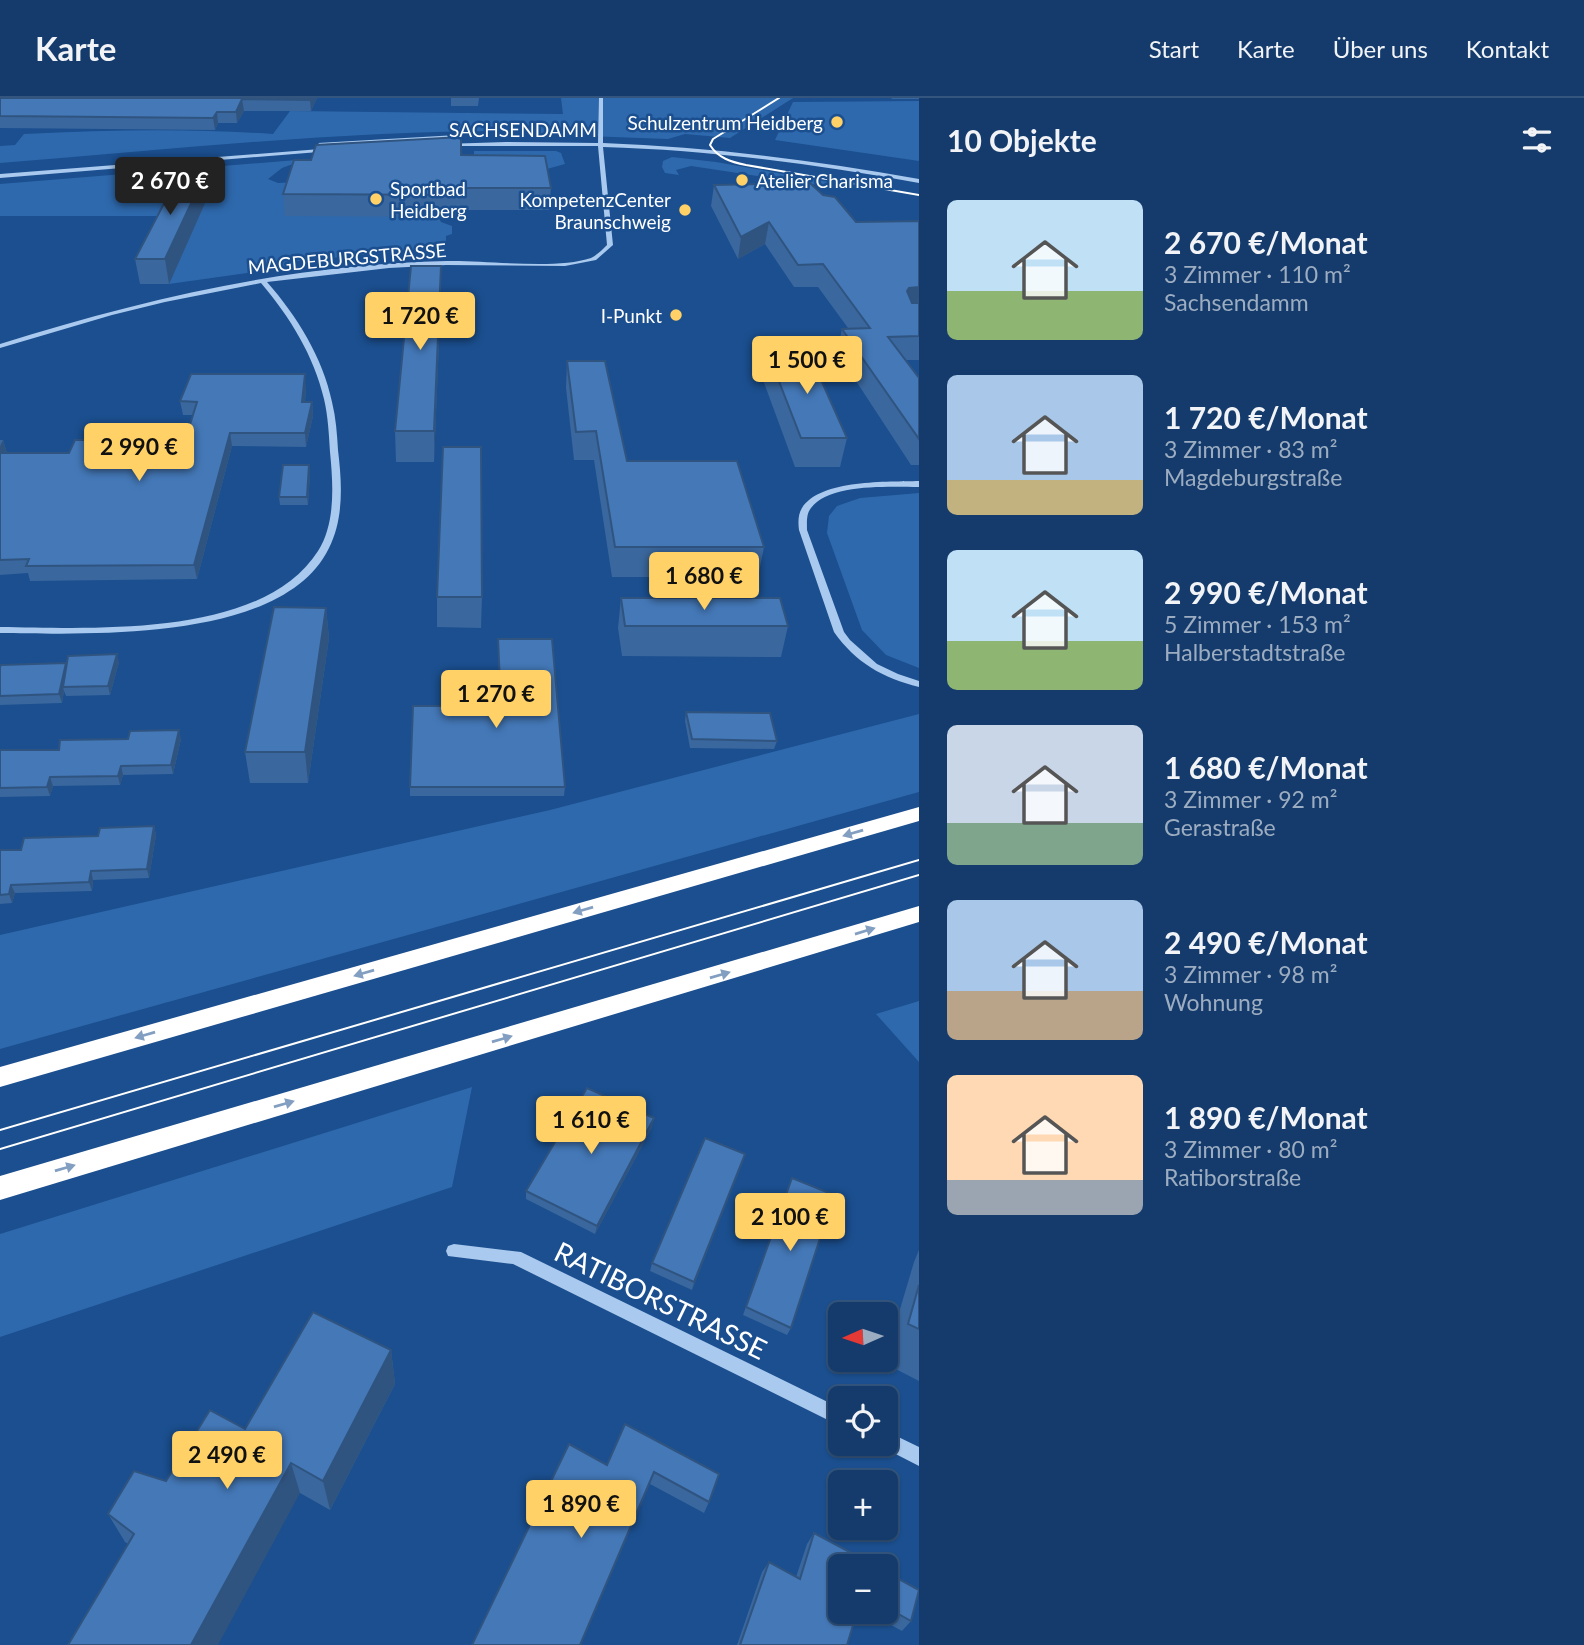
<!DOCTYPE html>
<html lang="de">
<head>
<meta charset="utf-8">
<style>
	:root { --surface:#143b6b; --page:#1d4271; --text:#f1f3f6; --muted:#9dadc1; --line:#33557e; --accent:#ffd166 }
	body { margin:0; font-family:Lato,sans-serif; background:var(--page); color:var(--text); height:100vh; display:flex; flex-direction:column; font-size:26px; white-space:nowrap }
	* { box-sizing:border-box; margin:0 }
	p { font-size:23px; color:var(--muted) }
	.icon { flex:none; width:38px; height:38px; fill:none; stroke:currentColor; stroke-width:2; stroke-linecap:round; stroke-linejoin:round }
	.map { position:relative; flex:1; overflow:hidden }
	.details { display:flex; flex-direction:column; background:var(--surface); width:665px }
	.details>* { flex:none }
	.needle { width:46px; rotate:267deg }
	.controls { position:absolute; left:828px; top:1204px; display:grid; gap:14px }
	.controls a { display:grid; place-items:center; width:70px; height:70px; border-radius:10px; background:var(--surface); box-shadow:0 2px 5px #0004,0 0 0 2px var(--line); font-size:35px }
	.price { position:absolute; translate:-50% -60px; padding:0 16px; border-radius:7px; background:var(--accent); color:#111; font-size:23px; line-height:46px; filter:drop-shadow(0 2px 4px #0008) }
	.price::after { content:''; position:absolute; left:50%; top:42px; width:21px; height:16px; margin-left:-10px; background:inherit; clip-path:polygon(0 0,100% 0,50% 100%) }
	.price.on { background:#222; color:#fff }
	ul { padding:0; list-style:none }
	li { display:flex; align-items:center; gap:21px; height:175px; padding:0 28px }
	li span { display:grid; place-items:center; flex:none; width:196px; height:140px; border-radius:10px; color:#555 }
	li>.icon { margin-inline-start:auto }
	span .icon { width:84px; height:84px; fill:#fffc; stroke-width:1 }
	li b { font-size:30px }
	h2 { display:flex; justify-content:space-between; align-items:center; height:84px; padding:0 28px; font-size:30px }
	header { display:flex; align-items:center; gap:42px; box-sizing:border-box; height:98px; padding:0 35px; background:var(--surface); border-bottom:2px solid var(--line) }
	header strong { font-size:33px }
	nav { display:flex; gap:38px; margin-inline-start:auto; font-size:24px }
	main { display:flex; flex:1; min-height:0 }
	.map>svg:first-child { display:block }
</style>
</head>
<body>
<header>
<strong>Karte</strong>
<nav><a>Start</a><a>Karte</a><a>Über uns</a><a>Kontakt</a></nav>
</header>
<main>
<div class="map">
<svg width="919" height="1547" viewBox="0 0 919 1547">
	<rect width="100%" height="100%" fill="#1b4f8f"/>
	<!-- green -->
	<g fill="#2e69ad">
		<path d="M 561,0 L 793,0 L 730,40 L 685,36 L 668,41 L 531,36 L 523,33 C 348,32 174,51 0,65 L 0,48 L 15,47 L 24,36 C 107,32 190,30 273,36 L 290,13 L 563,16 Z"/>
		<polygon points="919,3 919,63 775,42 793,4"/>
		<polygon points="474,53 556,53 561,55 565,66 547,71 474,59"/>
		<polygon points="672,59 716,64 840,86 831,89 691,68 676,72 679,77 665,75 662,69 663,63"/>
		<polygon points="297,62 301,63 282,70 268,81 278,85 296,84 438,119 441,124 452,128 452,136 446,138 446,149 288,164 290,169 169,186 199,118 0,118 0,86"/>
		<polygon points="919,395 919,570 886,557 862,532 827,435 829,418 837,408 860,400"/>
		<polygon points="919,616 919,694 0,951 0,837 550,712"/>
		<polygon points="919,903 919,964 876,916"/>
		<polygon points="472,989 452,1089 0,1239 0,1136"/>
	</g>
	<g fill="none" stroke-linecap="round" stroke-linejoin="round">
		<!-- minor -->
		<g fill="#a9c9ee" fill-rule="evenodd">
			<path d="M 599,0 L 603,0 L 603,45 C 710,49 814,62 919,81 L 919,85 C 814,66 709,52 603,49 L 613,147 L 596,162 L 565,168 L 446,167 L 389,170 L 267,184 C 297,218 323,260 332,304 C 336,320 337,336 338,352 C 342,385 344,420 329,450 C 283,545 89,536 0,535 L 0,529 C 92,530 262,541 318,453 C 336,425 333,385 330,354 C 329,337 328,318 324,301 C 314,258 290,219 261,185 L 165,204 L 112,217 L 0,250 L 0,246 C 146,200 294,166 447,163 C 486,162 556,172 591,160 C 597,157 602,152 607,147 L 598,48 L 447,48 L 444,46 L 506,44 L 598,45 Z"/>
			<polygon points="457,37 459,40 321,47 318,45"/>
			<polygon points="333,50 331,53 0,80 0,76"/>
			<path d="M 919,383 L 919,389 C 891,389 829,385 811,410 C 806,416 807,425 807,432 L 844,534 L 850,542 L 877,566 L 898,576 L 919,583 L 919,589 C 883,580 856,565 834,534 L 799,432 C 798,425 798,416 802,410 C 820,381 889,384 919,383 Z"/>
			<polygon points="454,1146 521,1154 840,1310 840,1328 513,1166 448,1158 446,1153 448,1148"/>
			<polygon points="886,1333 919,1349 919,1368 880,1348 879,1346 886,1346"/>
		</g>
		<!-- highway -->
		<g fill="#fff" fill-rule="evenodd">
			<polygon points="919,709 919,723 0,989 0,969"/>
			<polygon points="919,808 919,824 0,1102 0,1078"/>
		</g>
		<!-- tram -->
		<g stroke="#fff" stroke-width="2">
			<path d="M 779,0 L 713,41 L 710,47 C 718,60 731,64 746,67 L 919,97"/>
			<polyline points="0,1032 919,762"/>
			<polyline points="0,1051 919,777"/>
		</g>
	</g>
	<!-- wall -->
	<g fill="#3a679d">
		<polygon points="0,0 317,0 311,13 244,13 237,25 218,25 215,32 0,30"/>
		<polygon points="451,0 479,0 478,8 451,8"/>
		<polygon points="891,0 919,0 919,1 892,1"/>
		<polygon points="461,57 551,90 549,112 461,112 461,119 285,118 283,96"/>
		<polygon points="714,87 823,97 856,124 919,123 919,262 906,262 919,280 919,367 911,367 837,254 842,231 848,230 818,189 794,189 765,146 738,161 711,108"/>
		<polygon points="206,103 169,186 140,186 135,161"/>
		<polygon points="441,195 434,364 396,364 395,333"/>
		<polygon points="768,255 847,340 840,369 795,369 763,282"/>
		<polygon points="567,263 627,363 764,449 758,479 612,479 594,362 574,362 566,290"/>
		<polygon points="306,289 305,304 312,304 313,318 306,349 232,348 197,481 30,483 28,475 0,477 0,342 3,342 7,355 118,356 114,366 178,365 193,317 183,317 180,303"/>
		<polygon points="309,367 310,375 308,407 280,407 279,399"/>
		<polygon points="437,499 482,499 481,530 437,529"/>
		<polygon points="621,500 788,528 781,559 622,558 618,530"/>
		<polygon points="326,510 329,540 308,685 250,685 245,654"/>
		<polygon points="498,541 565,689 564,698 410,698 410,689 500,608"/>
		<polygon points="119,564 110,597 66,598 64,593 62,605 0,607 0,569"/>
		<polygon points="686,614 777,643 774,651 690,650 685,623"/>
		<polygon points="181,641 173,676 123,677 120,687 53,688 50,698 0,699 0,652 59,652"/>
		<polygon points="154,728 156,737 149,780 93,782 92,793 15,795 12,805 0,806 0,752 21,752"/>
		<polygon points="652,1029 595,1136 526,1101 526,1093"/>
		<polygon points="745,1056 692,1192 650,1173 652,1165"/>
		<polygon points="792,1080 791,1230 787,1237 743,1217"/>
		<polygon points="919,1152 919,1283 884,1265 914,1164"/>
		<polygon points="391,1252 395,1286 330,1412 300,1395 128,1446 125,1444 108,1416 166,1383 245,1331"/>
		<polygon points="625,1326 709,1404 704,1415 650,1386 607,1367"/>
		<polygon points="814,1435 840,1468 847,1547 737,1547 762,1474 769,1464 796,1479 807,1446"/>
		<polygon points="886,1474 911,1523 902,1533 867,1514 886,1514"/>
	</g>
	<!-- shaded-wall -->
	<g fill="#305480">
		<polygon points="311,0 317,0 311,13 310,2"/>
		<polygon points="242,1 244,13 237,25 236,14"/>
		<polygon points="217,14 218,25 215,32 213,20"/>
		<polygon points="203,80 206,103 169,186 165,161"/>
		<polygon points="769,124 765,146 738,161 741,139"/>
		<polygon points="441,168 441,195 434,364 434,333"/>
		<polygon points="919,189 919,208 919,197 915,211 907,193 909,190"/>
		<polygon points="305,276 306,289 304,318 302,304"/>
		<polygon points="312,304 313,318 306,349 305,335"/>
		<polygon points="230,335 232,348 197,481 194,467"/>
		<polygon points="3,342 7,355 0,369 0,348"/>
		<polygon points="116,342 118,356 108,381 105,367"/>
		<polygon points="309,367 310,375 308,407 307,399"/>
		<polygon points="326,510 329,540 308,685 305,654"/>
		<polygon points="117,556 119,564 110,597 108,588"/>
		<polygon points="66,565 63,589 64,593 62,605 59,596"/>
		<polygon points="179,632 181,641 173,676 171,667"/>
		<polygon points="121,668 123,677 120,687 118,678"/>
		<polygon points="50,679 53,688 50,698 47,689"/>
		<polygon points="154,728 156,737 149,780 147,771"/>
		<polygon points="91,773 93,782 92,793 89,784"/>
		<polygon points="11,787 15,795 12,805 9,796"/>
		<polygon points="654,1020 652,1029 595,1136 597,1128"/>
		<polygon points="745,1056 743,1064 692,1192 694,1184"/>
		<polygon points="391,1252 395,1286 330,1412 323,1383"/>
		<polygon points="291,1365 300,1395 218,1547 191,1547"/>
		<polygon points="654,1374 650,1386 581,1547 580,1547"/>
	</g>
	<!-- building -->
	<g fill="#4478b7" stroke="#305480" stroke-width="2">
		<polygon points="0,0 311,0 310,2 242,1 236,14 217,14 213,20 0,18"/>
		<polygon points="461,39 461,57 545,58 551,90 461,90 461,97 283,96 294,62 311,62 316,47"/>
		<polygon points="182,71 203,80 165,161 135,161"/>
		<polygon points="810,85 823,97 835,99 856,124 919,123 919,189 909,190 907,193 912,205 918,205 919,197 919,238 888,239 919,280 919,341 842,231 870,230 823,166 798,167 769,124 741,139 714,87"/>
		<polygon points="411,168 441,168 434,333 395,333"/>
		<polygon points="768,255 809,255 847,340 801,340"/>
		<polygon points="567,263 605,263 627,363 737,363 764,449 615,449 596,333 576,334"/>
		<polygon points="191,276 305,276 302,304 312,304 305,335 230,335 194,467 26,468 29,461 0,462 0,355 69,355 75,342 116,342 105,367 178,365 197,304 180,303"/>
		<polygon points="443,349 481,349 482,499 437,499"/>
		<polygon points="283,367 309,367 307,399 279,399"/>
		<polygon points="621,500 780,500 788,528 625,528"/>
		<polygon points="274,509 326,510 305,654 245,654"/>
		<polygon points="498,541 552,541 565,689 410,689 413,608 501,608"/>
		<polygon points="117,556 108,588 63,589 68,558"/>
		<polygon points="66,565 59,596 0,598 0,569 1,567"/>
		<polygon points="686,614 770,615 777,643 692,641"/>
		<polygon points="179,632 171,667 121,668 118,678 50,679 47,689 0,690 0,652 59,652 60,642 128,641 130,633"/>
		<polygon points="154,728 147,771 91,773 89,784 11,787 9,796 0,797 0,752 21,752 24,740 98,738 100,730"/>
		<polygon points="587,990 654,1020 597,1128 526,1093"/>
		<polygon points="705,1040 745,1056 694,1184 652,1165"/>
		<polygon points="792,1080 834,1097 791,1230 746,1209"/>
		<polygon points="919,1187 919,1231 908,1226"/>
		<polygon points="313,1214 391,1252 323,1383 291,1365 191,1547 68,1547 134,1436 108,1416 134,1373 166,1383 210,1312 245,1331"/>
		<polygon points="625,1326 719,1376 709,1404 654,1374 580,1547 472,1547 569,1346 607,1367"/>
		<polygon points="814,1435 876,1468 840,1468 840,1514 857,1514 847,1547 740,1547 769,1464 800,1481"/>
		<polygon points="886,1474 919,1492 911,1523 886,1509"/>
	</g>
	<!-- one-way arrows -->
	<defs><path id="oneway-solid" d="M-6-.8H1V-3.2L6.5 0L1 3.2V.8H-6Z" transform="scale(1.75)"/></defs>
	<g fill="#829ec1">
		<use href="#oneway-solid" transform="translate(853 735) rotate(164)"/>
		<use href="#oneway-solid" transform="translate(583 812) rotate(164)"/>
		<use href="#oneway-solid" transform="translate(865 833) rotate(-17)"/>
		<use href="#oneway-solid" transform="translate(364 875) rotate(164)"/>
		<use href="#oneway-solid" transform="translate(720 877) rotate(-16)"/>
		<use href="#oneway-solid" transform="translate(145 937) rotate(164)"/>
		<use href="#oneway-solid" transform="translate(502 941) rotate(-16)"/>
		<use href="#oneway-solid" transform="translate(284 1006) rotate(-16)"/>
		<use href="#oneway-solid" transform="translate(65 1070) rotate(-16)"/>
	</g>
	<!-- markers -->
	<g fill="#ffd166" stroke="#1b4f8f" stroke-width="2.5">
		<circle cx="837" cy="24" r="7"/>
		<circle cx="742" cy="82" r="7"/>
		<circle cx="376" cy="101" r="7"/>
		<circle cx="685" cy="112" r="7"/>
		<circle cx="676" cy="217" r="7"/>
	</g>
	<g text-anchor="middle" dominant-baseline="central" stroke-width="5" stroke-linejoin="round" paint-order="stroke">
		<!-- far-poi labels -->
		<g font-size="19" fill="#fff" stroke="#1b4f8f" text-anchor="end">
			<text x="823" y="24">Schulzentrum Heidberg</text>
			<text x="756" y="82" text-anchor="start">Atelier Charisma</text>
			<text x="390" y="90" text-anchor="start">Sportbad<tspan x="390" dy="22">Heidberg</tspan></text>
			<text x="671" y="101">KompetenzCenter<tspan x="671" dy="22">Braunschweig</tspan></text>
			<text x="662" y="217">I-Punkt</text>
		</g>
		<!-- far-street labels -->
		<g font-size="19" fill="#fff" stroke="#1b4f8f">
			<text x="523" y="31">SACHSENDAMM</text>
			<text transform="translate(347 160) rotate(-5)">MAGDEBURGSTRASSE</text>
		</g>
		<!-- near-street labels -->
		<g font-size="28" fill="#fff" stroke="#1b4f8f">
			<text transform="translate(661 1202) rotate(26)">RATIBORSTRASSE</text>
		</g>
	</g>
</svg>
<div class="controls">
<a><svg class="needle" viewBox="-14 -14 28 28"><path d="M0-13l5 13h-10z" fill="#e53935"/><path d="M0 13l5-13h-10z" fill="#9dadc1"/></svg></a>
<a><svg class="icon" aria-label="locate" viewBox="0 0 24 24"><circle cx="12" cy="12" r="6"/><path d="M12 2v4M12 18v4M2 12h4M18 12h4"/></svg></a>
<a>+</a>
<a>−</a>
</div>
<b class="price on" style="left:170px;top:119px">2 670 €</b>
<b class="price" style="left:420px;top:254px">1 720 €</b>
<b class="price" style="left:807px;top:298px">1 500 €</b>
<b class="price" style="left:139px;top:385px">2 990 €</b>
<b class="price" style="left:704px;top:514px">1 680 €</b>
<b class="price" style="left:496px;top:632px">1 270 €</b>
<b class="price" style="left:591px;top:1058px">1 610 €</b>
<b class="price" style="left:790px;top:1155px">2 100 €</b>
<b class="price" style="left:227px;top:1393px">2 490 €</b>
<b class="price" style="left:581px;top:1442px">1 890 €</b>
</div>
<section class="details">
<h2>10 Objekte<svg class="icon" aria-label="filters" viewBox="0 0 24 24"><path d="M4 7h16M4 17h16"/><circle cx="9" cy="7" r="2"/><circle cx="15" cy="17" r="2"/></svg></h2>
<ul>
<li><span style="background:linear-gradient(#bfe0f5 65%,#8fb573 0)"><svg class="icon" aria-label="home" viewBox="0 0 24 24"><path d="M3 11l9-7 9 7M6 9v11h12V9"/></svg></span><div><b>2 670 €/Monat</b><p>3 Zimmer · 110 m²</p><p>Sachsendamm</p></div></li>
<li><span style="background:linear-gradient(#a9c7e8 75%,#c2b280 0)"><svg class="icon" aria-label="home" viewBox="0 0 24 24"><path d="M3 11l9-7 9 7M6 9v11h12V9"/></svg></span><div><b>1 720 €/Monat</b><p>3 Zimmer · 83 m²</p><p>Magdeburgstraße</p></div></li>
<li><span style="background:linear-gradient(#bfe0f5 65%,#8fb573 0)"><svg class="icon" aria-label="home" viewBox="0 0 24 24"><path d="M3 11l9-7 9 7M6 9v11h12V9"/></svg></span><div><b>2 990 €/Monat</b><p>5 Zimmer · 153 m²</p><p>Halberstadtstraße</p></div></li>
<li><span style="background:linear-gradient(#c9d6e8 70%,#7fa58c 0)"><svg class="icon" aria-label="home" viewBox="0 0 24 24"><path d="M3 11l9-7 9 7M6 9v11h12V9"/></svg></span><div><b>1 680 €/Monat</b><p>3 Zimmer · 92 m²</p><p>Gerastraße</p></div></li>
<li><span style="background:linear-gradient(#a9c7e8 65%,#b9a48a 0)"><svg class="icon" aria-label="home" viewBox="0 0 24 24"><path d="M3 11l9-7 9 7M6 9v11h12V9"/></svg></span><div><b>2 490 €/Monat</b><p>3 Zimmer · 98 m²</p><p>Wohnung</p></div></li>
<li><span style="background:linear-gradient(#ffd9b3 75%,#9aa5b1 0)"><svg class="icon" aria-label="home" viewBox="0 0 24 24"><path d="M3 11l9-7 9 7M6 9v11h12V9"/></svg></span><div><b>1 890 €/Monat</b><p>3 Zimmer · 80 m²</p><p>Ratiborstraße</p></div></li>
</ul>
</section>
</main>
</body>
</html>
